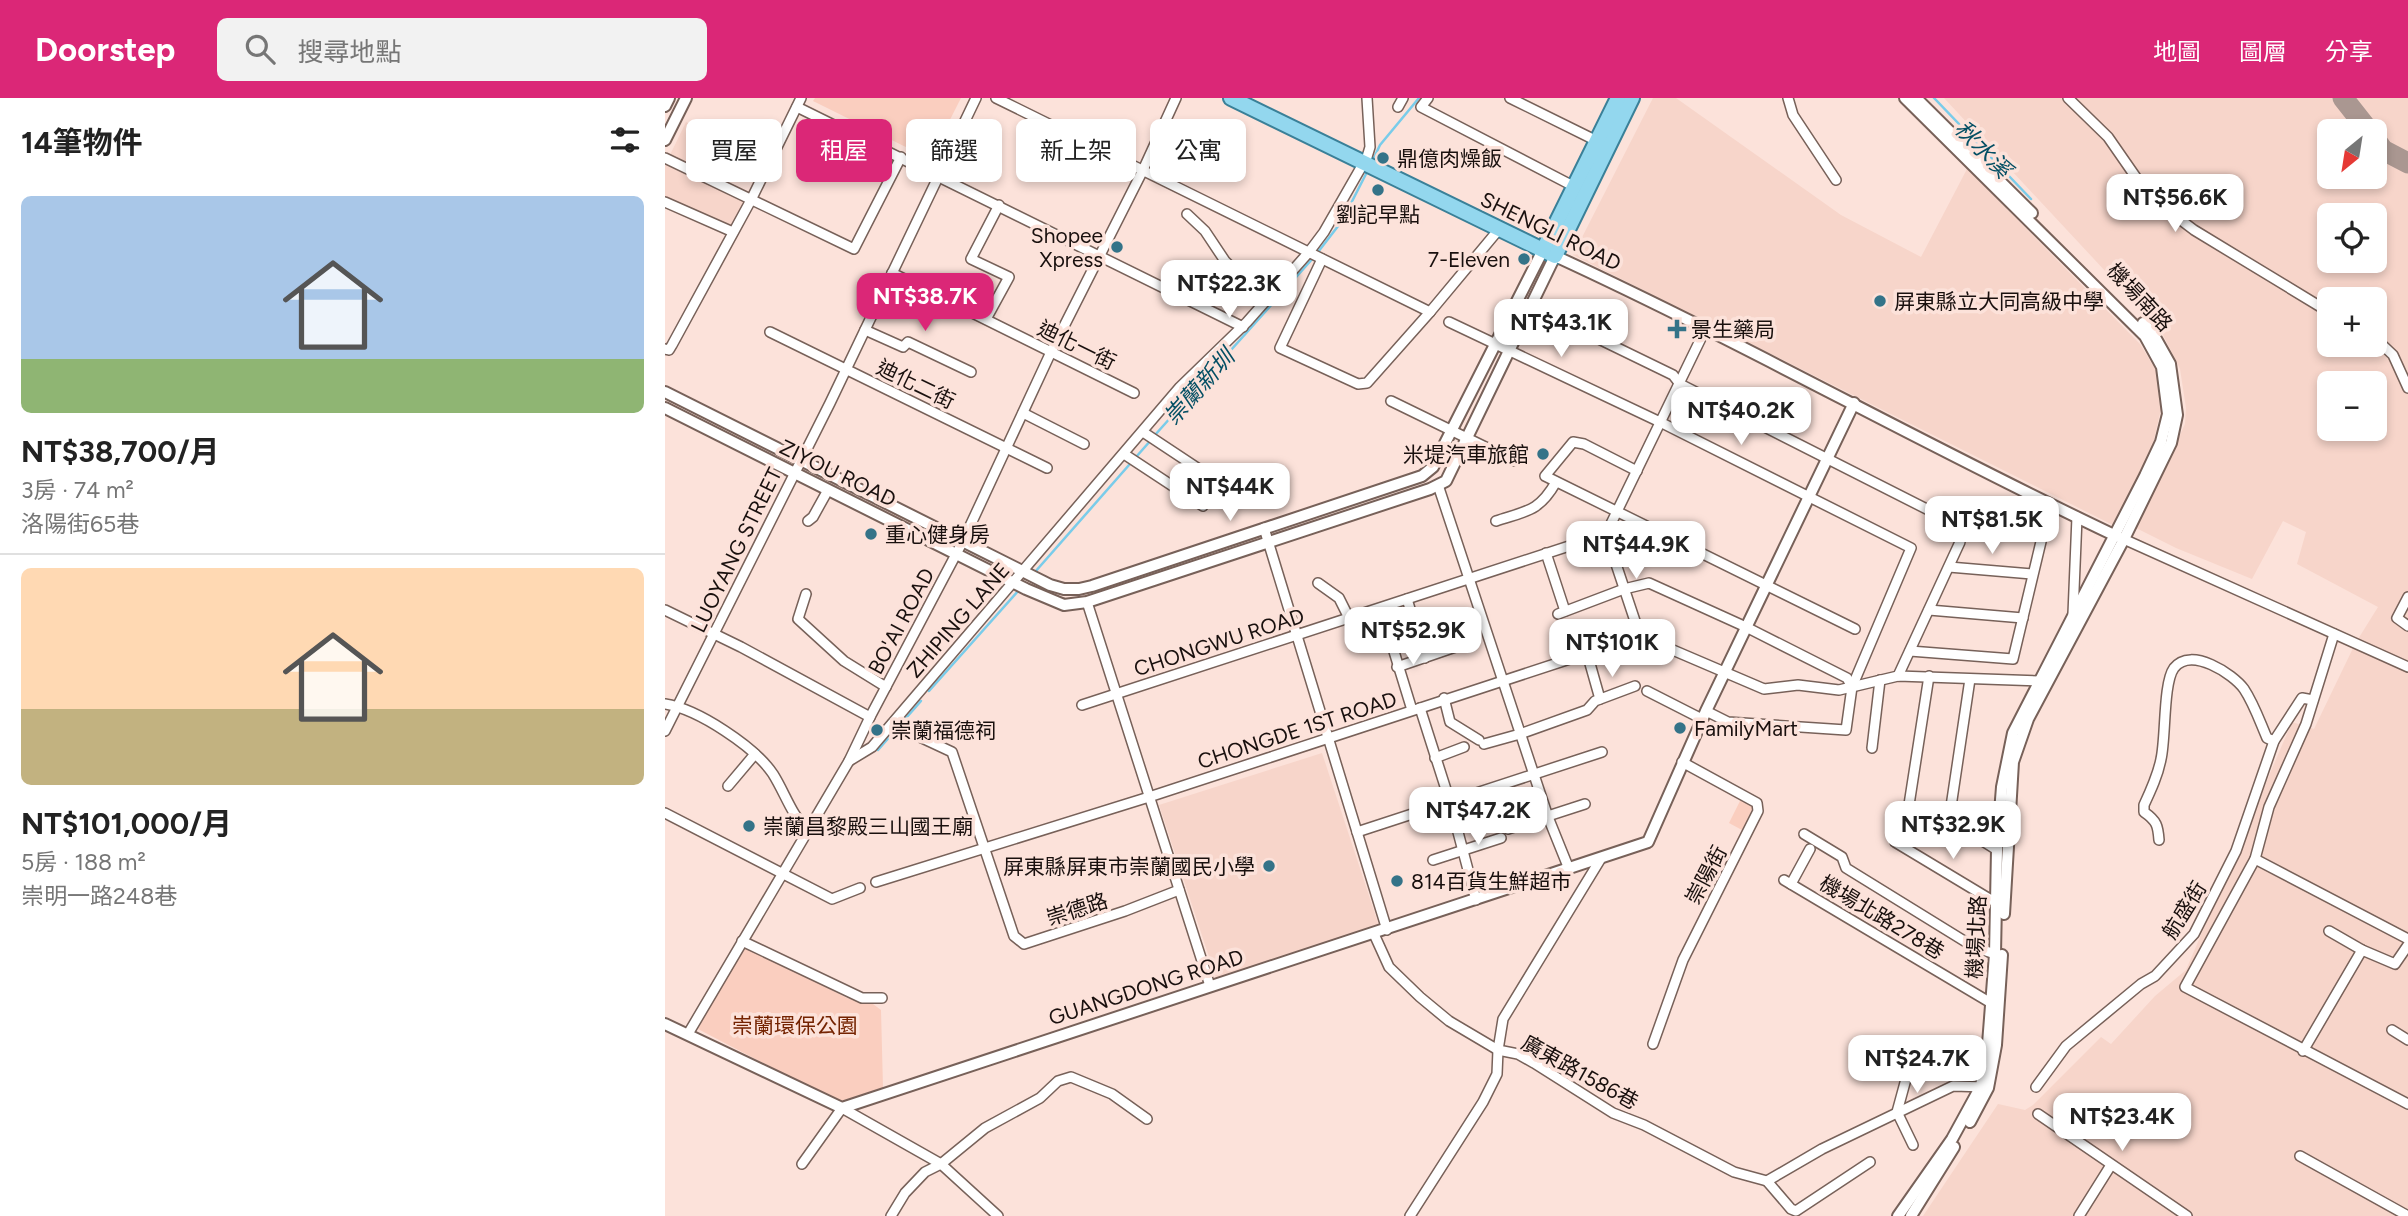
<!DOCTYPE html>
<html lang="zh-TW">
<head>
<meta charset="utf-8">
<style>
	:root { --surface:#fff; --page:#f2f2f2; --text:#222; --muted:#767676; --line:#e0e0e0; --accent:#db2777 }
	body { margin:0; font-family:Figtree,"Noto Sans TC",sans-serif; background:var(--page); color:var(--text); height:100vh; display:flex; flex-direction:column; font-size:26px; white-space:nowrap }
	* { box-sizing:border-box; margin:0 }
	p { font-size:23px; color:var(--muted) }
	.icon { flex:none; width:38px; height:38px; fill:none; stroke:currentColor; stroke-width:2; stroke-linecap:round; stroke-linejoin:round }
	.map { position:relative; flex:1; overflow:hidden }
	.details { display:flex; flex-direction:column; background:var(--surface); width:665px }
	.details>* { flex:none }
	.top-card { position:absolute; left:21px; top:21px; width:665px; height:63px; display:flex; gap:14px }
	.needle { width:46px; rotate:210deg }
	.fabs { position:absolute; left:1652px; top:21px; display:grid; gap:14px }
	.fabs a { display:grid; place-items:center; width:70px; height:70px; border-radius:10px; background:var(--surface); box-shadow:0 4px 10px #0003; font-size:35px }
	.price { position:absolute; translate:-50% -60px; padding:0 16px; border-radius:14px; background:#fff; color:#222; font-size:23px; line-height:46px; filter:drop-shadow(0 2px 4px #0008) }
	.price::after { content:''; position:absolute; left:50%; top:42px; width:21px; height:16px; margin-left:-10px; background:inherit; clip-path:polygon(0 0,100% 0,50% 100%) }
	.price.active { background:var(--accent); color:#fff }
	ul { padding:0; list-style:none }
	li { display:grid; align-content:center; gap:14px; height:371px; padding:0 21px }
	li+li { border-top:2px solid var(--line) }
	li span { display:grid; place-items:center; height:217px; border-radius:10px; color:#555 }
	li>.icon { margin-inline-start:auto }
	span .icon { width:126px; height:126px; fill:#fffc; stroke-width:1 }
	li b { font-size:30px }
	h2 { display:flex; justify-content:space-between; align-items:center; height:84px; padding:0 21px; font-size:30px }
	.pill { padding:0 24px; border-radius:10px; background:var(--surface); box-shadow:0 4px 10px #0003; font-size:24px; line-height:63px }
	.pill.active { background:var(--accent); color:#fff }
	header { display:flex; align-items:center; gap:42px; box-sizing:border-box; height:98px; padding:0 35px; background:var(--accent); color:#fff }
	header strong { font-size:33px }
	nav { display:flex; gap:38px; margin-inline-start:auto; font-size:24px }
	.search { width:490px; height:63px; background:var(--page); display:flex; align-items:center; gap:18px; box-sizing:border-box; padding:0 24px; border-radius:10px; color:var(--muted); font-size:26px }
	main { display:flex; flex:1; min-height:0 }
	.map>svg:first-child { display:block }
</style>
</head>
<body>
<header>
<strong>Doorstep</strong>
<div class="search"><svg class="icon" aria-label="search" viewBox="0 0 24 24"><circle cx="10" cy="10" r="6"/><path d="M15 15l6 6"/></svg>搜尋地點</div>
<nav><a>地圖</a><a>圖層</a><a>分享</a></nav>
</header>
<main>
<section class="details">
<h2>14筆物件<svg class="icon" aria-label="filters" viewBox="0 0 24 24"><path d="M4 7h16M4 17h16"/><circle cx="9" cy="7" r="2"/><circle cx="15" cy="17" r="2"/></svg></h2>
<ul>
<li><span style="background:linear-gradient(#a9c7e8 75%,#8fb573 0)"><svg class="icon" aria-label="home" viewBox="0 0 24 24"><path d="M3 11l9-7 9 7M6 9v11h12V9"/></svg></span><div><b>NT$38,700/月</b><p>3房 · 74 m²</p><p>洛陽街65巷</p></div></li>
<li><span style="background:linear-gradient(#ffd9b3 65%,#c2b280 0)"><svg class="icon" aria-label="home" viewBox="0 0 24 24"><path d="M3 11l9-7 9 7M6 9v11h12V9"/></svg></span><div><b>NT$101,000/月</b><p>5房 · 188 m²</p><p>崇明一路248巷</p></div></li>
</ul>
</section>
<div class="map">
<svg width="1743" height="1118" viewBox="0 0 1743 1118">
	<rect width="100%" height="100%" fill="#fce2da"/>
	<!-- built -->
	<g fill="#f7d5ca" fill-rule="evenodd">
		<polygon points="988,0 1011,0 1176,117 1256,159 1302,71 1475,246 1491,272 1496,311 1487,350 1450,428 908,157"/>
		<path d="M 1279,0 L 1743,0 L 1743,1118 L 1258,1118 L 1333,1006 L 1360,1012 L 1368,1007 L 1436,939 L 1446,946 L 1490,898 L 1521,872 L 1627,624 L 1649,631 L 1690,546 L 1713,509 L 1632,466 L 1641,434 L 1618,423 L 1587,481 L 1511,450 L 1471,430 L 1520,326 L 1521,310 L 1515,271 L 1496,233 ZM 1664,33 L 1710,33 L 1710,79 L 1664,79 ZM 1664,117 L 1710,117 L 1710,163 L 1664,163 ZM 1664,201 L 1710,201 L 1710,247 L 1664,247 ZM 1664,285 L 1710,285 L 1710,331 L 1664,331 Z"/>
		<polygon points="21,24 72,51 54,84 3,61"/>
		<polygon points="0,67 79,103 67,128 0,99"/>
		<polygon points="657,655 714,828 551,880 494,707"/>
	</g>
	<!-- green -->
	<g fill="#facebf">
		<polygon points="150,0 296,0 265,61 148,3"/>
		<polygon points="1076,701 1089,707 1077,732 1064,725"/>
		<polygon points="77,846 182,900 208,906 216,912 218,990 177,1006 33,931"/>
	</g>
	<g fill="none" stroke-linecap="round" stroke-linejoin="round">
		<!-- stream -->
		<g stroke="#79ccea" stroke-width="2.5">
			<polyline points="1269,0 1366,101"/>
			<polyline points="707,64 715,47 754,0"/>
			<polyline points="653,154 677,123 702,74"/>
			<polyline points="490,337 649,159"/>
			<polyline points="370,474 486,342"/>
			<polyline points="264,593 354,492"/>
			<polyline points="213,652 256,603"/>
		</g>
		<!-- taxiway -->
		<g stroke="#aa9791" stroke-width="21">
			<polyline points="1678,0 1704,33"/>
			<polyline points="1710,41 1718,52 1743,65"/>
		</g>
		<!-- minor casing -->
		<g stroke="#776159" stroke-width="12">
			<g id="minor">
				<polyline points="331,0 765,214"/>
				<polyline points="763,0 756,9 910,89"/>
				<polyline points="845,0 934,44"/>
				<polyline points="1123,0 1128,17 1171,82"/>
				<polyline points="1403,0 1443,39 1477,88 1496,107 1529,132 1664,214"/>
				<polyline points="132,9 578,229"/>
				<polyline points="733,9 738,0"/>
				<polyline points="0,60 189,151 236,59"/>
				<polyline points="0,104 68,134"/>
				<polyline points="522,116 540,133 560,163 601,203"/>
				<polyline points="657,161 615,250 693,286 702,285 765,214 835,130"/>
				<polyline points="227,175 469,295"/>
				<polyline points="321,221 344,179 306,161 334,107"/>
				<polyline points="784,224 995,324 1246,450 1187,589 1181,632 1063,624 1041,613"/>
				<polyline points="899,224 1008,277 1015,286 1303,432"/>
				<polyline points="200,232 238,249 243,244 306,274"/>
				<polyline points="105,234 382,370"/>
				<polyline points="1710,240 1728,257 1743,290"/>
				<polyline points="0,251 4,252 7,247 86,102 136,0"/>
				<polyline points="726,303 849,363"/>
				<polyline points="358,315 419,346"/>
				<polyline points="478,334 564,391"/>
				<polyline points="459,356 538,408"/>
				<polyline points="972,373 919,346 908,344 880,378 1190,531"/>
				<polyline points="773,387 883,719 904,771"/>
				<polyline points="143,423 148,419 163,392"/>
				<path d="M 831,423 C 861,413 874,414 891,384"/>
				<polyline points="599,430 722,832"/>
				<polyline points="1454,439 1743,569"/>
				<polyline points="881,455 900,513"/>
				<polyline points="1284,469 1367,476"/>
				<polyline points="653,485 674,500 684,520"/>
				<polyline points="141,496 133,521 179,563 221,589"/>
				<polyline points="1743,499 1732,520 1743,528"/>
				<polyline points="742,501 760,560"/>
				<polyline points="422,504 545,888"/>
				<polyline points="0,512 76,549 205,619"/>
				<polyline points="1264,512 1358,520"/>
				<polyline points="893,516 959,491 984,485 1081,529 1182,580 1187,589"/>
				<polyline points="1408,516 1412,419"/>
				<polyline points="723,534 747,612"/>
				<polyline points="720,535 765,519"/>
				<polyline points="1669,536 1641,626 1604,709 1590,761 1520,889 1743,1006"/>
				<polyline points="975,538 941,436 1040,232"/>
				<polyline points="1245,553 1348,561 1385,406"/>
				<polyline points="922,555 935,601"/>
				<polyline points="732,569 802,545"/>
				<polyline points="1233,578 1295,444"/>
				<polyline points="1264,578 1241,726 1230,744 1333,806"/>
				<polyline points="1305,581 1284,722 1332,752"/>
				<polyline points="982,593 1037,621"/>
				<polyline points="779,600 785,624 814,642"/>
				<path d="M 0,606 C 33,611 90,649 108,676 C 120,695 126,716 142,732"/>
				<polyline points="417,607 941,436"/>
				<polyline points="755,610 785,704 811,802"/>
				<polyline points="227,626 287,654 349,838 359,846 460,813 514,792"/>
				<polyline points="0,633 165,305 311,0"/>
				<polyline points="819,646 855,636 922,612 930,603 970,588"/>
				<polyline points="1207,650 1215,582"/>
				<polyline points="770,660 799,649"/>
				<polyline points="184,663 207,649 515,289 582,224 644,154 659,134 702,59 705,49 702,0"/>
				<polyline points="63,688 90,656"/>
				<polyline points="0,715 167,801 195,790"/>
				<polyline points="843,731 920,706"/>
				<polyline points="692,734 937,654"/>
				<polyline points="1139,736 1177,759 1181,770 1309,849 1330,856"/>
				<path d="M 1494,742 C 1493,728 1492,723 1479,714 L 1479,707 C 1486,692 1493,677 1496,661 C 1501,640 1498,585 1509,570 C 1526,548 1568,576 1579,591 C 1589,606 1595,624 1602,640 L 1609,643"/>
				<polyline points="1590,761 1743,841"/>
				<polyline points="768,762 836,740"/>
				<polyline points="1119,782 1326,905"/>
				<polyline points="211,784 484,699 975,538 1099,591 1133,587 1174,592 1233,578 1373,583"/>
				<polyline points="1126,786 1145,751"/>
				<polyline points="1664,833 1697,852 1730,866 1743,847"/>
				<polyline points="709,836 724,869 755,899 784,923 833,952 853,956 869,965 948,1015 979,1027 1069,1074 1102,1083 1157,1051 1288,988 1321,989"/>
				<polyline points="77,843 197,900 217,900"/>
				<polyline points="1727,932 1743,942"/>
				<polyline points="23,936 184,663 205,619 298,443 386,254 478,72 511,0"/>
				<polyline points="988,946 1018,862 1093,713 1092,705 1017,664"/>
				<polyline points="1638,953 1697,852"/>
				<polyline points="1371,989 1401,948 1476,886 1490,878 1529,836 1571,753 1609,643 1637,600 1648,602"/>
				<polyline points="1373,1016 1522,1118"/>
				<polyline points="1248,1047 1232,1014 1250,948"/>
				<polyline points="1635,1058 1743,1118"/>
				<polyline points="137,1066 177,1010 276,1066 333,1118"/>
				<polyline points="1102,1083 1126,1111 1131,1113 1205,1064"/>
				<polyline points="226,1118 240,1095 260,1074 276,1066 320,1030 375,1000 393,983 406,979 447,996 482,1021"/>
				<polyline points="745,1118 818,1004 832,976 833,952 838,921 935,762"/>
				<polyline points="1414,1118 1446,1067"/>
			</g>
		</g>
		<!-- tertiary casing -->
		<g stroke="#776159" stroke-width="14">
			<g id="tertiary">
				<polyline points="1251,0 1367,115"/>
				<polyline points="0,8 4,0"/>
				<polyline points="0,42 21,0"/>
				<polyline points="0,294 385,487 399,491 414,491 427,488 757,378 768,369 878,152"/>
				<path d="M 0,310 L 361,491 L 399,507 L 422,504 L 765,391 L 781,383 L 890,158 C 1079,245 1261,348 1449,437"/>
				<polyline points="1339,816 1348,664 1363,621 1459,441 1506,345 1512,317 1505,266 1487,234 1478,225"/>
				<polyline points="0,926 177,1010 983,744 1041,613 1189,305"/>
				<polyline points="1305,1024 1323,990 1331,947 1337,857"/>
				<polyline points="1233,1118 1287,1041 1316,988 1323,946 1330,856 1332,752 1337,689 1348,635 1480,378 1496,344 1503,316 1497,269 1480,238 1240,0"/>
				<polyline points="1246,1118 1289,1049"/>
			</g>
		</g>
		<!-- primary casing -->
		<g stroke="#3a8098" stroke-width="18">
			<g id="primary">
				<polyline points="566,0 890,158 967,0"/>
				<polyline points="878,152 953,0"/>
			</g>
		</g>
		<!-- minor -->
		<use href="#minor" stroke="#fff" stroke-width="9"/>
		<!-- tertiary -->
		<use href="#tertiary" stroke="#fff" stroke-width="10"/>
		<!-- primary -->
		<use href="#primary" stroke="#93d7ee" stroke-width="14"/>
	</g>
	<!-- markers -->
	<g fill="#347388" stroke="#fce2da" stroke-width="2.5">
		<circle cx="718" cy="60" r="7"/>
		<circle cx="713" cy="92" r="7"/>
		<circle cx="452" cy="149" r="7"/>
		<circle cx="859" cy="161" r="7"/>
		<circle cx="1215" cy="203" r="7"/>
		<path d="M1008.5 220.5h7v7h7v7h-7v7h-7v-7h-7v-7h7z"/>
		<circle cx="878" cy="356" r="7"/>
		<circle cx="206" cy="436" r="7"/>
		<circle cx="1015" cy="630" r="7"/>
		<circle cx="212" cy="632" r="7"/>
		<circle cx="84" cy="728" r="7"/>
		<circle cx="604" cy="768" r="7"/>
		<circle cx="732" cy="783" r="7"/>
	</g>
	<g text-anchor="middle" dominant-baseline="central" stroke-width="7" stroke-linejoin="round" paint-order="stroke">
		<!-- poi labels -->
		<g font-size="21" fill="#19100e" stroke="#fce2da" text-anchor="start">
			<text x="732" y="60">鼎億肉燥飯</text>
			<text x="713" y="116" text-anchor="middle">劉記早點</text>
			<text x="438" y="137" text-anchor="end">Shopee<tspan x="438" dy="24">Xpress</tspan></text>
			<text x="845" y="161" text-anchor="end">7-Eleven</text>
			<text x="1229" y="203">屏東縣立大同高級中學</text>
			<text x="1026" y="231">景生藥局</text>
			<text x="864" y="356" text-anchor="end">米堤汽車旅館</text>
			<text x="220" y="436">重心健身房</text>
			<text x="1029" y="630">FamilyMart</text>
			<text x="226" y="632">崇蘭福德祠</text>
			<text x="98" y="728">崇蘭昌黎殿三山國王廟</text>
			<text x="590" y="768" text-anchor="end">屏東縣屏東市崇蘭國民小學</text>
			<text x="746" y="783">814百貨生鮮超市</text>
		</g>
		<!-- street labels -->
		<g font-size="21" fill="#19100e" stroke="#fce2da">
			<text transform="translate(886 133) rotate(26)">SHENGLI ROAD</text>
			<text transform="translate(1475 199) rotate(47)">機場南路</text>
			<text transform="translate(412 247) rotate(26)">迪化一街</text>
			<text transform="translate(251 286) rotate(26)">迪化二街</text>
			<text transform="translate(173 375) rotate(26)">ZIYOU ROAD</text>
			<text transform="translate(71 452) rotate(-64)">LUOYANG STREET</text>
			<text transform="translate(293 522) rotate(-49)">ZHIPING LANE</text>
			<text transform="translate(236 523) rotate(-62)">BO'AI ROAD</text>
			<text transform="translate(554 544) rotate(-18)">CHONGWU ROAD</text>
			<text transform="translate(632 632) rotate(-18)">CHONGDE 1ST ROAD</text>
			<text transform="translate(1041 777) rotate(-62)">崇陽街</text>
			<text transform="translate(412 811) rotate(-18)">崇德路</text>
			<text transform="translate(1519 812) rotate(-58)">航盛街</text>
			<text transform="translate(1217 819) rotate(31)">機場北路278巷</text>
			<text transform="translate(1311 839) rotate(-87)">機場北路</text>
			<text transform="translate(481 889) rotate(-18)">GUANGDONG ROAD</text>
			<text transform="translate(915 974) rotate(29)">廣東路1586巷</text>
		</g>
		<!-- park labels -->
		<g font-size="21" fill="#742301" stroke="#fce2da">
			<text x="130" y="927">崇蘭環保公園</text>
		</g>
		<!-- water labels -->
		<g font-size="23" font-style="italic" fill="#044f64" stroke="#fce2da">
			<text transform="translate(1318 51) rotate(46)">秋水溪</text>
			<text transform="translate(534 289) rotate(-48)">崇蘭新圳</text>
		</g>
	</g>
</svg>
<div class="fabs">
<a><svg class="needle" viewBox="-14 -14 28 28"><path d="M0-13l5 13h-10z" fill="#e53935"/><path d="M0 13l5-13h-10z" fill="#767676"/></svg></a>
<a><svg class="icon" aria-label="locate" viewBox="0 0 24 24"><circle cx="12" cy="12" r="6"/><path d="M12 2v4M12 18v4M2 12h4M18 12h4"/></svg></a>
<a>+</a>
<a>−</a>
</div>
<b class="price" style="left:1510px;top:136px">NT$56.6K</b>
<b class="price" style="left:564px;top:222px">NT$22.3K</b>
<b class="price active" style="left:260px;top:235px">NT$38.7K</b>
<b class="price" style="left:896px;top:261px">NT$43.1K</b>
<b class="price" style="left:1076px;top:349px">NT$40.2K</b>
<b class="price" style="left:565px;top:425px">NT$44K</b>
<b class="price" style="left:1327px;top:458px">NT$81.5K</b>
<b class="price" style="left:971px;top:483px">NT$44.9K</b>
<b class="price" style="left:748px;top:569px">NT$52.9K</b>
<b class="price" style="left:947px;top:581px">NT$101K</b>
<b class="price" style="left:813px;top:749px">NT$47.2K</b>
<b class="price" style="left:1288px;top:763px">NT$32.9K</b>
<b class="price" style="left:1252px;top:997px">NT$24.7K</b>
<b class="price" style="left:1457px;top:1055px">NT$23.4K</b>
<div class="top-card">
<a class="pill">買屋</a>
<a class="pill active">租屋</a>
<a class="pill">篩選</a>
<a class="pill">新上架</a>
<a class="pill">公寓</a>
</div>
</div>
</main>
</body>
</html>
